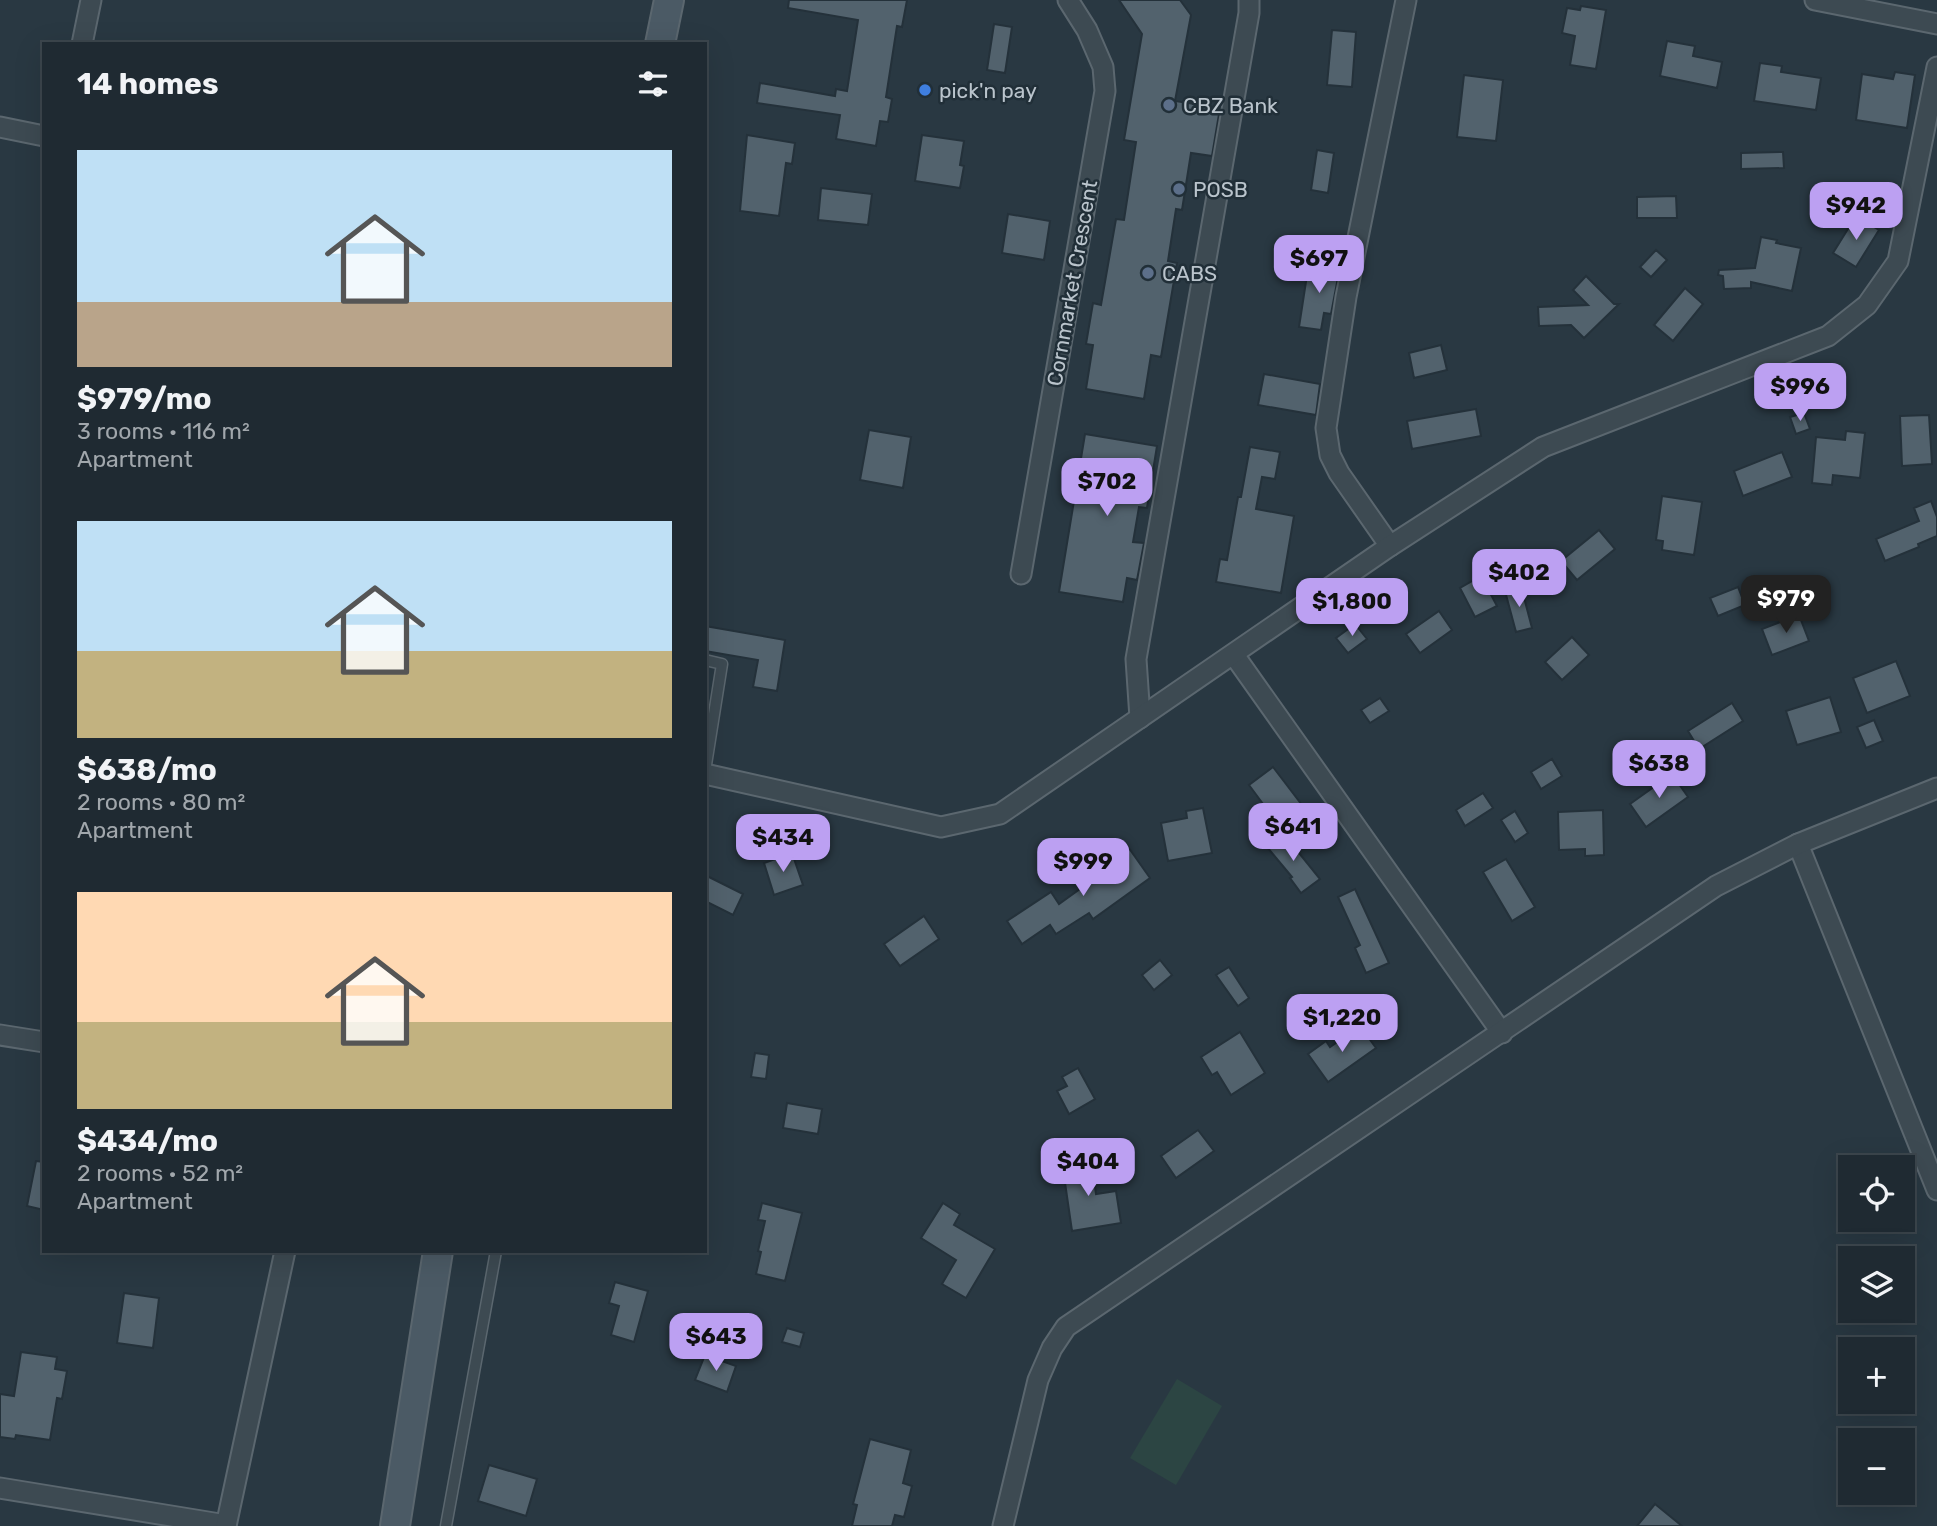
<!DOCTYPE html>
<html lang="en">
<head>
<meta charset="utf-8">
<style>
	:root { --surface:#1f2a32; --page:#2c363e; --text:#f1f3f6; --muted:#a1a7ac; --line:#3c464d; --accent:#bca0f2 }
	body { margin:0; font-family:Rubik,sans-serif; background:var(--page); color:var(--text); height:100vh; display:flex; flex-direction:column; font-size:26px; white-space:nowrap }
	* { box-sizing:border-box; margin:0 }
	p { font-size:23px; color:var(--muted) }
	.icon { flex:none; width:38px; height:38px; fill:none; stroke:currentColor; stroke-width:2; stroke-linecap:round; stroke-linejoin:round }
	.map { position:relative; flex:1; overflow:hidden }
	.details { position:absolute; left:42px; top:42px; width:665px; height:1211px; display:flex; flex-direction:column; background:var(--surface); border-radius:0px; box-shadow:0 7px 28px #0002,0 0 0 2px var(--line) }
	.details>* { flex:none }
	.tools { position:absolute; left:1838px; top:1155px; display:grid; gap:14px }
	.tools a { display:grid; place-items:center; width:77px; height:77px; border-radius:0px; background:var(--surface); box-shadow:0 7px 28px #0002,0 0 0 2px var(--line); font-size:35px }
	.price { position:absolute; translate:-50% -60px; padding:0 16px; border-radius:14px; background:var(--accent); color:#111; font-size:23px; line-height:46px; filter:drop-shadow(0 2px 4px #0008) }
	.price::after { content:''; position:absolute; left:50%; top:42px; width:21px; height:16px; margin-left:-10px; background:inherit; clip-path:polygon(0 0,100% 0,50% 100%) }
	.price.on { background:#222; color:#fff }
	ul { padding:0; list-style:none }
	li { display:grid; align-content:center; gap:14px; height:371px; padding:0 35px }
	li span { display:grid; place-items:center; height:217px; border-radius:0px; color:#555 }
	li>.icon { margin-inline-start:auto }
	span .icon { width:126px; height:126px; fill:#fffc; stroke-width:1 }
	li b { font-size:30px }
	h2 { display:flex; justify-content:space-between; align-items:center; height:84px; padding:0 35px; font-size:30px }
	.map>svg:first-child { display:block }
</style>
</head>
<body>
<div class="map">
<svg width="1937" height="1526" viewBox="0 0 1937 1526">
	<rect width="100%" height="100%" fill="#293842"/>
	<!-- green -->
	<polygon fill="#2c4543" points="1177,1379 1222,1406 1176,1485 1130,1458"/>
	<!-- building -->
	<g fill="#52626d" stroke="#24313a" stroke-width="2">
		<polygon points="789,0 907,0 902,27 897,26 886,97 892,99 888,122 880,121 876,146 836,139 840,115 757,103 760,83 835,96 836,89 847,91 858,20 788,8"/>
		<polygon points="1119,0 1180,0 1191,15 1175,101 1220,108 1212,156 1191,153 1182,210 1176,209 1168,261 1177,263 1161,357 1151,355 1144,399 1086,389 1093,345 1086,344 1093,303 1101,305 1116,219 1124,220 1136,142 1124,140 1142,34"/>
		<polygon points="1581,6 1606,10 1596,69 1570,65 1575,36 1562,33 1567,8 1580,10"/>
		<polygon points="994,24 1012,27 1005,73 987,70"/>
		<polygon points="1332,30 1356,32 1352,87 1327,85"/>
		<polygon points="1667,41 1695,46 1693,56 1722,62 1717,88 1660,76"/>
		<polygon points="1760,63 1782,66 1781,72 1821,78 1816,110 1754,101"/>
		<polygon points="1895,72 1915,75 1907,128 1856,120 1862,74 1893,79"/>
		<polygon points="1464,75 1503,80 1496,141 1457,137"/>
		<polygon points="747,135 795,143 792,164 786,163 779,216 740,211"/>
		<polygon points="922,135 964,141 960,165 964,166 960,188 915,181"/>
		<polygon points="1317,150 1334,153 1328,193 1311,190"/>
		<polygon points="1783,152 1784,168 1741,169 1741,153"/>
		<polygon points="821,188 872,194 868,225 818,220"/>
		<polygon points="1676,196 1677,218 1637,218 1637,197"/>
		<polygon points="1008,214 1050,221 1044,260 1002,253"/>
		<polygon points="1856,216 1879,230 1856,267 1833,253"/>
		<polygon points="1761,237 1777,240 1776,243 1801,248 1792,291 1751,282 1751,288 1724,289 1723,276 1718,275 1719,270 1755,268"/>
		<polygon points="1656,250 1667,260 1651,277 1640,267"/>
		<polygon points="1309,262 1340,267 1331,314 1324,313 1321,330 1299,327"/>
		<polygon points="1586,276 1614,304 1619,304 1584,338 1571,325 1539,326 1538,307 1588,305 1573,290"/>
		<polygon points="1685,288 1703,304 1673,341 1654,325"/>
		<polygon points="1441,345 1447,370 1414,378 1409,353"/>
		<polygon points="1264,374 1320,384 1316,415 1258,405"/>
		<polygon points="1476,409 1481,436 1412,449 1407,421"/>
		<polygon points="1804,413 1810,429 1796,434 1790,417"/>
		<polygon points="1929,415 1932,464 1902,466 1900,416"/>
		<polygon points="869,430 911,437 903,488 860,480"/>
		<polygon points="1846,431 1865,433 1860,478 1833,475 1832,485 1812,483 1816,437 1845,440"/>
		<polygon points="1085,434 1157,446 1147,508 1139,507 1133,542 1144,543 1137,580 1127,578 1123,602 1059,592"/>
		<polygon points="1250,447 1280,452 1275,479 1262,477 1256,509 1294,516 1281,593 1216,582 1220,559 1227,560 1238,497 1241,497"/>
		<polygon points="1782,452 1792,477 1743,496 1734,471"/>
		<polygon points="1662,496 1702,502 1694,555 1662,550 1663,541 1656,540"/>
		<polygon points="1931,501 1937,517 1937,536 1918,544 1919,547 1885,561 1876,539 1919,521 1914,508"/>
		<polygon points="1599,530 1615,549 1577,580 1561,561"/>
		<polygon points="1481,576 1497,606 1475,617 1460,588"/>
		<polygon points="1521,586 1532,628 1516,632 1505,591"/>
		<polygon points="1738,587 1745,605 1718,616 1710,598"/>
		<polygon points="1439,611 1452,630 1420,653 1406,634"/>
		<polygon points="1799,615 1809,641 1772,655 1762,629"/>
		<polygon points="1355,624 1367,639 1348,653 1336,638"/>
		<polygon points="705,626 785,640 777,691 753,687 758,660 705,651"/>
		<polygon points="1572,637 1589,655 1562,680 1545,662"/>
		<polygon points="1896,661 1910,696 1867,713 1853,678"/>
		<polygon points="1830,697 1841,732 1797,745 1786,711"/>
		<polygon points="1380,698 1389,711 1370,723 1361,710"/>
		<polygon points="1732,703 1743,721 1699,749 1688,731"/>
		<polygon points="1874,720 1883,741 1866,748 1857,727"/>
		<polygon points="1552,759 1562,776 1541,789 1531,772"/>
		<polygon points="1273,767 1305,809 1280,827 1249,785"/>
		<polygon points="1672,774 1688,797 1646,827 1630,804"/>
		<polygon points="1483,793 1493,808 1465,826 1456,810"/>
		<polygon points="1203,808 1212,853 1168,861 1161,823 1187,818 1186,811"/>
		<polygon points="1603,810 1604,855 1585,856 1585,849 1559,850 1558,812"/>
		<polygon points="1515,811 1528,833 1515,842 1501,820"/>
		<polygon points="1283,833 1320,879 1301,893 1290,878 1292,877 1267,847"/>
		<polygon points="1126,844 1150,878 1093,919 1089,913 1056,934 1050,925 1022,944 1007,921 1051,892 1059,904 1109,868 1104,860"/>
		<polygon points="792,853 803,885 774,895 764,863"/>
		<polygon points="1506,859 1535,907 1512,921 1483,872"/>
		<polygon points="705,875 743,894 733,915 705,901"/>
		<polygon points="1355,889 1389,963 1366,973 1355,948 1360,945 1338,897"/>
		<polygon points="924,916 939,939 900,966 884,944"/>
		<polygon points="1160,960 1172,975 1154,990 1142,975"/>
		<polygon points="1229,967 1249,998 1238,1006 1216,975"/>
		<polygon points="1360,1026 1376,1048 1328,1082 1308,1054 1326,1041 1330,1047"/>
		<polygon points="1240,1032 1265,1073 1231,1095 1217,1072 1212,1075 1201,1057"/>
		<polygon points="755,1053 769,1055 766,1079 751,1077"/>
		<polygon points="1078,1068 1095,1099 1069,1114 1057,1091 1067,1086 1062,1077"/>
		<polygon points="787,1103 822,1109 818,1134 783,1128"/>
		<polygon points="1198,1130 1214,1151 1176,1178 1161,1156"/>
		<polygon points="1091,1157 1096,1194 1116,1191 1121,1223 1072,1231 1062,1162"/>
		<polygon points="36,1161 44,1162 44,1210 27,1206"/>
		<polygon points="762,1203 802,1213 785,1281 756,1274 761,1252 758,1251 765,1221 758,1220"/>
		<polygon points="943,1203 960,1214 954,1225 995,1249 966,1298 942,1284 956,1260 921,1238"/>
		<polygon points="615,1282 648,1291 634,1342 611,1335 619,1306 609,1303"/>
		<polygon points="124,1293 159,1298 153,1348 117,1343"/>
		<polygon points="787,1328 804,1333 800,1347 782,1342"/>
		<polygon points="21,1352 57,1357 55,1369 67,1371 62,1399 57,1398 50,1440 16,1435 15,1439 0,1437 0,1394 14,1396"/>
		<polygon points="705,1355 736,1366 727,1392 695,1380"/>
		<polygon points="870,1439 911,1450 903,1483 912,1486 904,1517 895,1515 892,1526 852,1526 857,1505 853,1504"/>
		<polygon points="489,1465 537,1479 526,1516 478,1501"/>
		<polygon points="1655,1504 1682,1526 1637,1526"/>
	</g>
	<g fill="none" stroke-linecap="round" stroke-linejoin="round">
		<!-- lane casing -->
		<g stroke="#5b676f" stroke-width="13">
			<g id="lane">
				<polyline points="705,660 722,664 705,771"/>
				<polyline points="446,1526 496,1251"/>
			</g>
		</g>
		<!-- street casing -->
		<g stroke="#5b676f" stroke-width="23">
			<g id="street">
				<polyline points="1815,0 1937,24"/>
				<polyline points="82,44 91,0"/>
				<polyline points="0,127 44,136"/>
				<polyline points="1390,546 1339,473 1330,455 1326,428 1346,297 1406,0"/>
				<polyline points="1021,574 1105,91 1103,67 1087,30 1068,0"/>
				<polyline points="1234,655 1502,1033"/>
				<polyline points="1140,718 1136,659 1249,13 1249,0"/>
				<polyline points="705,774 941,827 1000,814 1390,546 1543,447 1828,336 1867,305 1898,261 1937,67"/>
				<polyline points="1798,844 1937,1190"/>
				<polyline points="0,1035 44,1042"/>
				<polyline points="0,1488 226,1525"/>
				<polyline points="226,1526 285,1251"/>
				<polyline points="1003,1526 1038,1380 1052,1348 1066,1327 1716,886 1798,844 1937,788"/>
			</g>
		</g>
		<!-- secondary casing -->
		<g stroke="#5b676f" stroke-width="32">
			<g id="secondary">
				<polyline points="660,44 669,0"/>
				<polyline points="395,1526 438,1251"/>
			</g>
		</g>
		<!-- lane -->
		<use href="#lane" stroke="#3d4a52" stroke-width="10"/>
		<!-- street -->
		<use href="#street" stroke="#3d4a52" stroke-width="19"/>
		<!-- secondary -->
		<use href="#secondary" stroke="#4b5a65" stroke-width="28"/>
	</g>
	<!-- markers -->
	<circle fill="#3f7fe0" stroke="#212f38" stroke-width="2.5" cx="925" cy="90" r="7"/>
	<g fill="#5c6f8a" stroke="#212f38" stroke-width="2.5">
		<circle cx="1169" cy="105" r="7"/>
		<circle cx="1179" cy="189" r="7"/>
		<circle cx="1148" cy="273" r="7"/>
	</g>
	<g text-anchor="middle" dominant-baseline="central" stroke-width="5" stroke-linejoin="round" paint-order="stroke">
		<!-- poi labels -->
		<g font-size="21" fill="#bac4cc" stroke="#212f38" text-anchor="start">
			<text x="939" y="90">pick'n pay</text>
			<text x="1183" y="105">CBZ Bank</text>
			<text x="1193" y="189">POSB</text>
			<text x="1162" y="273">CABS</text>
		</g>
		<!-- street labels -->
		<g font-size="21" fill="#bac4cc" stroke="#212f38">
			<text transform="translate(1072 283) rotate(-80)">Cornmarket Crescent</text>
		</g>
	</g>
</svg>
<div class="tools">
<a><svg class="icon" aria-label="locate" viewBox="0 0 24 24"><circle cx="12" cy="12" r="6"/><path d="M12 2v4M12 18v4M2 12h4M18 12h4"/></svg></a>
<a><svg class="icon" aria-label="layers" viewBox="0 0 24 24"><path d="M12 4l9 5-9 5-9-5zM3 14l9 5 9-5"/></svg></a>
<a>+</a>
<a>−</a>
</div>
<b class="price" style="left:1856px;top:242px">$942</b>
<b class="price" style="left:1319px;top:295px">$697</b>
<b class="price" style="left:1800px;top:423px">$996</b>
<b class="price" style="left:1107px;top:518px">$702</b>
<b class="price" style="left:1519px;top:609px">$402</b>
<b class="price on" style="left:1786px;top:635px">$979</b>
<b class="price" style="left:1352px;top:638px">$1,800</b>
<b class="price" style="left:1659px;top:800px">$638</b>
<b class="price" style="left:1293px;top:863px">$641</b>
<b class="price" style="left:783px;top:874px">$434</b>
<b class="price" style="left:1083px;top:898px">$999</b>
<b class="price" style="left:1342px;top:1054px">$1,220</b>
<b class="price" style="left:1088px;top:1198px">$404</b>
<b class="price" style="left:716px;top:1373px">$643</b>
<section class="details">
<h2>14 homes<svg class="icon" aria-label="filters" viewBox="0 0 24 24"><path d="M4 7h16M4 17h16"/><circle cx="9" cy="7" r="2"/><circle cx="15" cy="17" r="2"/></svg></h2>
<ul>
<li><span style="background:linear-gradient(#bfe0f5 70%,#b9a48a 0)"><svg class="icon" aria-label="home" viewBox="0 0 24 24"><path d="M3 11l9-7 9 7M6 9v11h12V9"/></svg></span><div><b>$979/mo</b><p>3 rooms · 116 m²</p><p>Apartment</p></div></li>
<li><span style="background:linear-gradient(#bfe0f5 60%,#c2b280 0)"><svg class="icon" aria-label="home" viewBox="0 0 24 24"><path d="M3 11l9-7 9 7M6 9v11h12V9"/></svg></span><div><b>$638/mo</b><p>2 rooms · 80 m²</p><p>Apartment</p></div></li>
<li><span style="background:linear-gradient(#ffd9b3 60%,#c2b280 0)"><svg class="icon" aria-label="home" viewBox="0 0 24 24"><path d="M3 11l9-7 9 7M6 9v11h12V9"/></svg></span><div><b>$434/mo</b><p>2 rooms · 52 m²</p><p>Apartment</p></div></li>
</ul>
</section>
</div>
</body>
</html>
